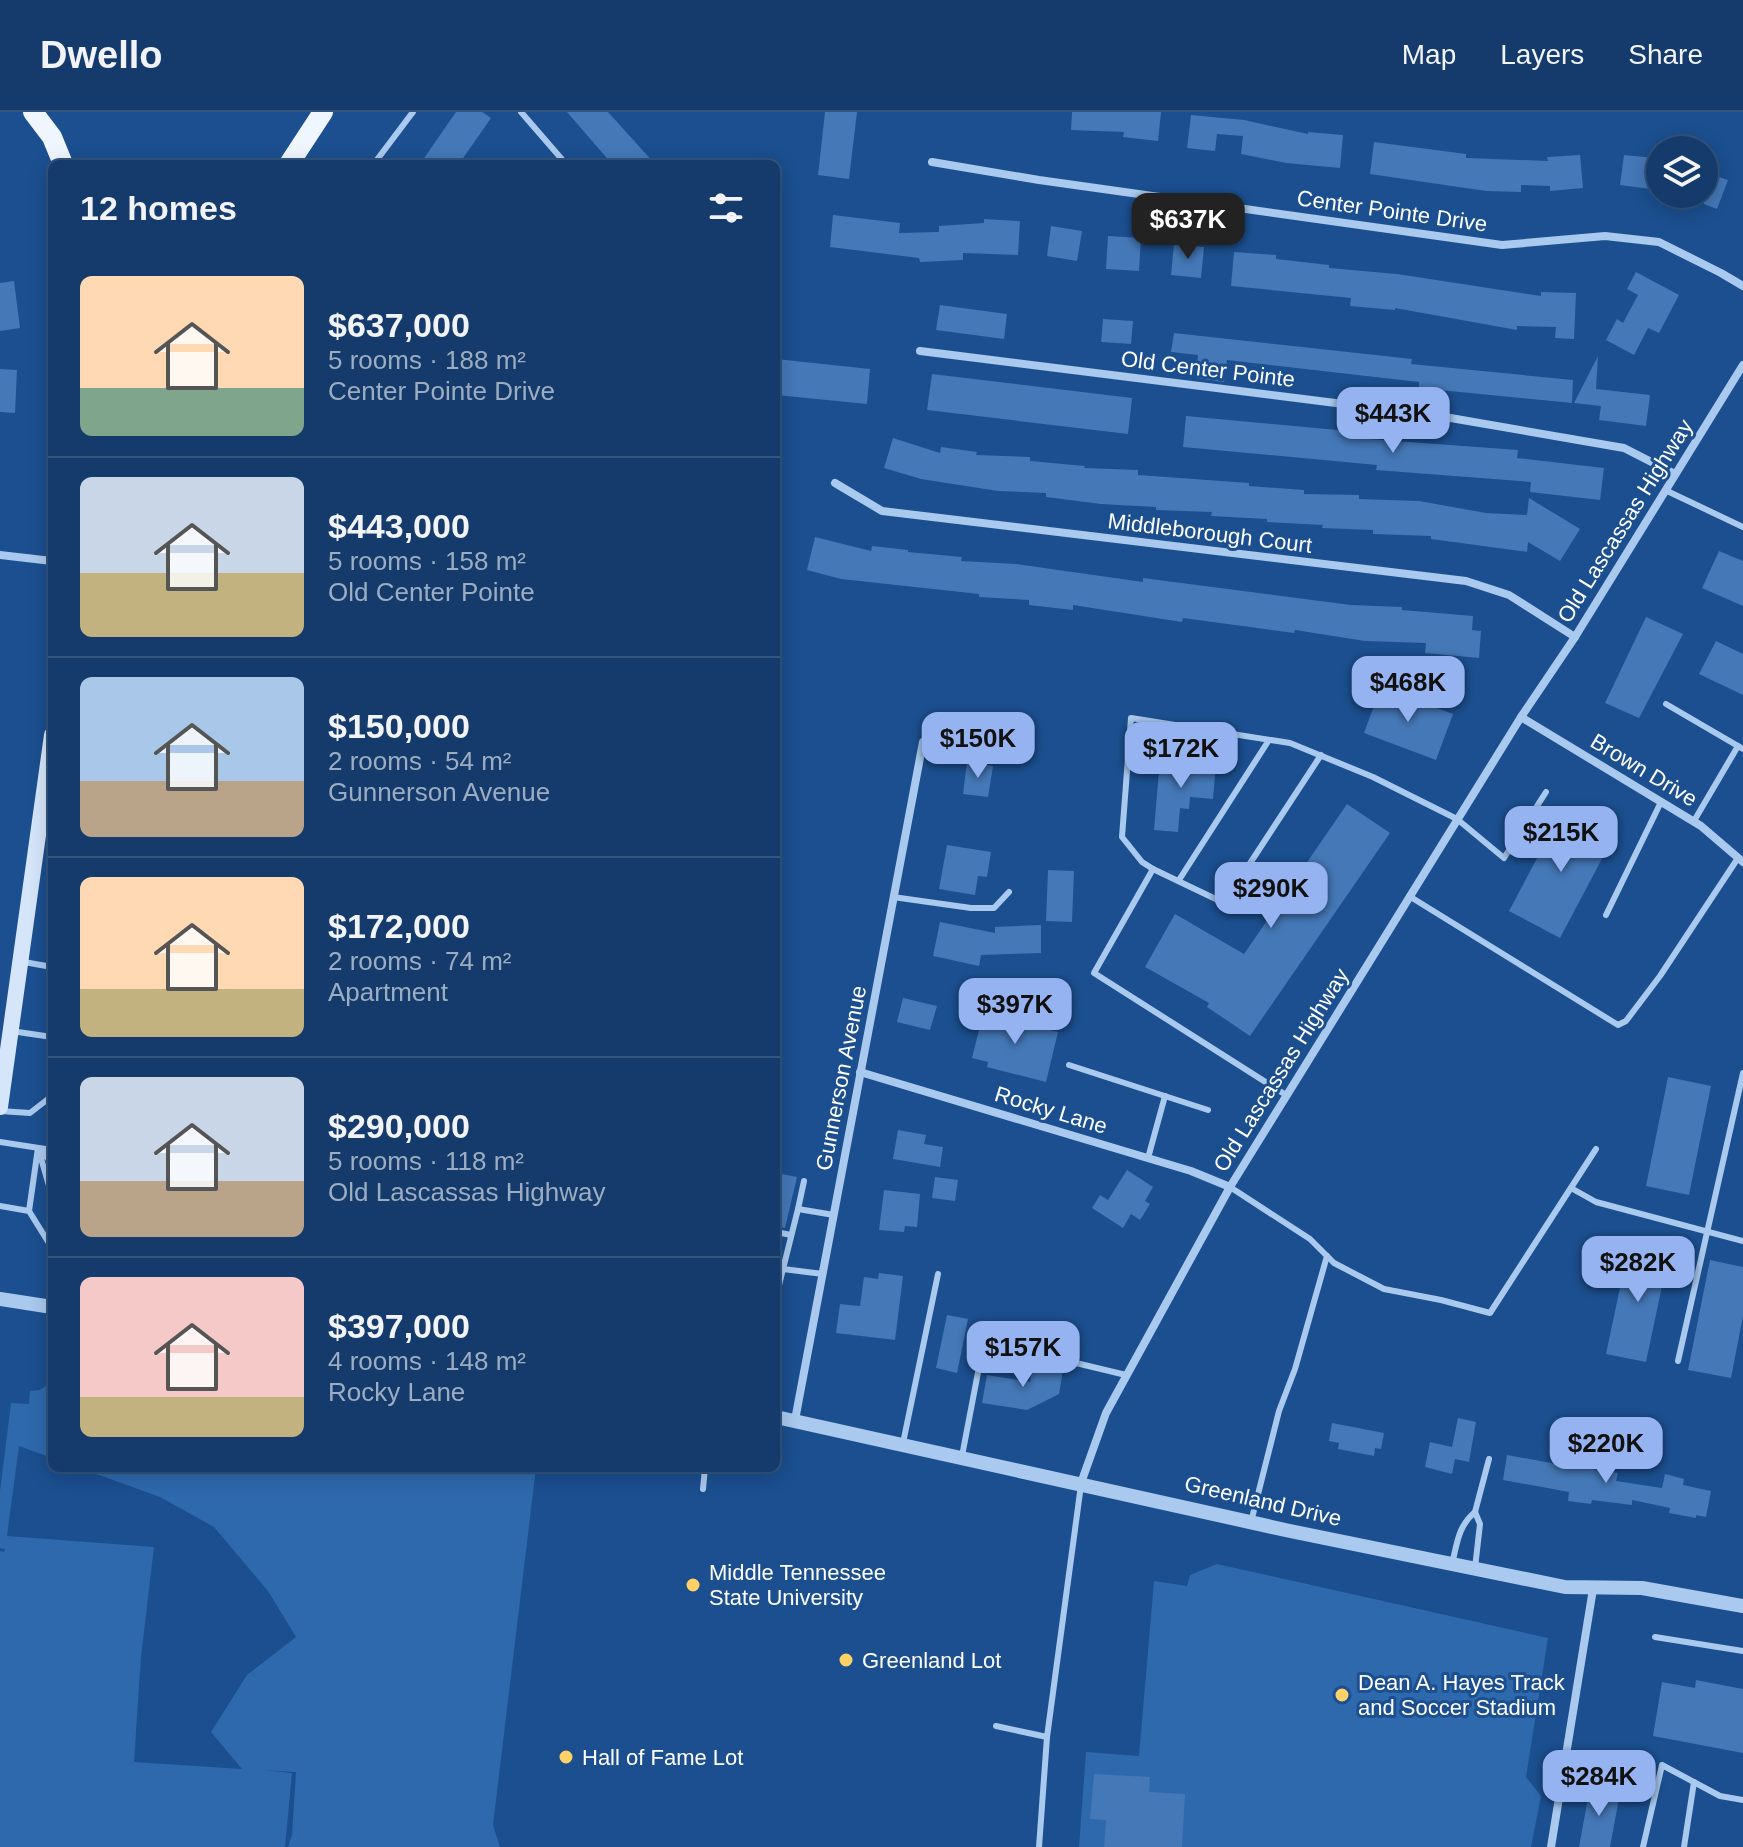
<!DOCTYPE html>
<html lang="en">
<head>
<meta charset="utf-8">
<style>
	:root { --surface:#143b6b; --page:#1d4271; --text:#f1f3f6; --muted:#9dadc1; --line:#33557e; --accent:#95b2f1 }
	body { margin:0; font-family:Helvetica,sans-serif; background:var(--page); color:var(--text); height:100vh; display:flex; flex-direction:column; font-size:30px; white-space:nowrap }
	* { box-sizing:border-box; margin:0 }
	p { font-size:26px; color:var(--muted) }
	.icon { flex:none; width:44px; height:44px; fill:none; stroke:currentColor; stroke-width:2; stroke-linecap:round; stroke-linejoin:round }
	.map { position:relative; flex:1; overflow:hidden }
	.drawer { position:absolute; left:48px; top:48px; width:732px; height:1312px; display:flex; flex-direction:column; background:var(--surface); border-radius:12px; box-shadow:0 4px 20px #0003,0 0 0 2px var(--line) }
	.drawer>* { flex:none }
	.fabs { position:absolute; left:1646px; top:24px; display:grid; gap:16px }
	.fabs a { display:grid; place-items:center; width:72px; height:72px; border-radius:50%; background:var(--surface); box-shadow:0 4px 20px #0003,0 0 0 2px var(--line); font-size:40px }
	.price { position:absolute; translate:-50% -68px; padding:0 18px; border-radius:16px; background:var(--accent); color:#111; font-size:26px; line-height:52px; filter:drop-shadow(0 2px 4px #0008) }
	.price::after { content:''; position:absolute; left:50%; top:48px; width:24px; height:18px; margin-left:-12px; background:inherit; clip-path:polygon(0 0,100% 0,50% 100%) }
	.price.selected { background:#222; color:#fff }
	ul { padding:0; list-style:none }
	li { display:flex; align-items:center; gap:24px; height:200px; padding:0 32px }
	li+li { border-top:2px solid var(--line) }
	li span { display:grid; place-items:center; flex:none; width:224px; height:160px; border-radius:12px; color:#555 }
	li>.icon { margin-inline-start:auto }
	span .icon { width:96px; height:96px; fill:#fffc; stroke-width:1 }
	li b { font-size:34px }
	h2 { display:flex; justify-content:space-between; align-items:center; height:96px; padding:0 32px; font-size:34px }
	header { display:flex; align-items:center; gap:48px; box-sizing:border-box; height:112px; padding:0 40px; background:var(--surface); border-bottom:2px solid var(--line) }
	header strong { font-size:38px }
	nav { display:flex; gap:44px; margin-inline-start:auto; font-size:28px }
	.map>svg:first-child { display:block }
</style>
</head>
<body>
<header>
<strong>Dwello</strong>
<nav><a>Map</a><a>Layers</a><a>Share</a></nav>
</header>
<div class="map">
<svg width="1743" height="1735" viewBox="0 0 1743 1735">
	<rect width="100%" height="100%" fill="#1b4f8f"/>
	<!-- green -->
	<g fill="#2e69ad">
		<polygon points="52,1270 52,1346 19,1334 7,1424 154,1435 141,1545 134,1650 242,1657 211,1620 247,1563 296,1525 268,1479 214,1415 160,1385 80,1356 536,1356 493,1713 500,1735 288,1735 292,1723 296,1660 262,1658 292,1661 285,1735 0,1735 0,1439 4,1440 5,1437 0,1436 0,1379 11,1291 29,1292 30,1279 40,1278"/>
		<polygon points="1217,1452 1548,1526 1526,1665 1541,1684 1531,1735 1079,1735 1086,1640 1139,1644 1154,1469 1187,1474 1190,1463"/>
	</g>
	<!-- building -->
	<g fill="#4478b7">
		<polygon points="456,0 482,0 491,6 459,52 420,52"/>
		<polygon points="567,0 608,0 655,52 612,52"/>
		<polygon points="825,0 857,0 849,67 818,63"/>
		<polygon points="1072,0 1161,0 1158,29 1123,25 1124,20 1071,18"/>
		<polygon points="1191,3 1244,8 1308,22 1308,20 1343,23 1340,56 1286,51 1241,42 1243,24 1217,22 1215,39 1187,36"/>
		<polygon points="1374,30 1466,42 1466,46 1548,49 1547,45 1580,43 1583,76 1550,79 1550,74 1521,73 1521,80 1486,79 1370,62"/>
		<polygon points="1624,43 1655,46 1651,77 1620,73"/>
		<polygon points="1704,60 1728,68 1717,97 1704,92"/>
		<polygon points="833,103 900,111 899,121 939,120 939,114 984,111 984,107 1020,109 1018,143 963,141 963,148 920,150 919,146 830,135"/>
		<polygon points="1051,114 1082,119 1077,149 1047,144"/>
		<polygon points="1108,124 1141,126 1139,159 1106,157"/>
		<polygon points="1174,132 1204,135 1201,166 1171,163"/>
		<polygon points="1234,140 1276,143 1276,147 1329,153 1329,156 1397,162 1541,184 1541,180 1576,181 1574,227 1555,226 1556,215 1517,214 1517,218 1395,196 1395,198 1350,194 1351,186 1231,174"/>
		<polygon points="1636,160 1679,183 1659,221 1648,216 1634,243 1606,228 1617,207 1623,211 1638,183 1627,177"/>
		<polygon points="14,169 20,216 0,219 0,171"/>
		<polygon points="940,193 1007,202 1004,227 936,218"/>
		<polygon points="1103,207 1133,209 1131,232 1101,230"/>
		<polygon points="1174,221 1412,247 1411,252 1573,268 1572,291 1419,276 1419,270 1227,248 1224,270 1196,266 1198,243 1171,240"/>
		<polygon points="1598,244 1596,277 1650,283 1646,314 1599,308 1601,294 1574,291"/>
		<polygon points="776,247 870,257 867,292 776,283"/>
		<polygon points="0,257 17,258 15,301 0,300"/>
		<polygon points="932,262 1132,286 1128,322 927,298"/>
		<polygon points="1186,304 1369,321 1368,327 1518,338 1517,346 1604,356 1600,388 1530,380 1531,370 1376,358 1377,353 1183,335"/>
		<polygon points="893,326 940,341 941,335 977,340 976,343 1030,345 1030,349 1085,354 1084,356 1138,358 1138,363 1249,371 1249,374 1304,378 1304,382 1359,383 1359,387 1419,389 1486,401 1527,403 1529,386 1580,417 1560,449 1528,430 1527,440 1431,427 1431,424 1373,422 1373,418 1322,416 1323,413 1267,410 1267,407 1211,404 1212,400 1156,398 1156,395 1101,392 1046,385 1046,381 998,379 921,367 884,356"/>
		<polygon points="815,425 871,439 872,434 908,438 908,440 962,445 961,449 1016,452 1143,470 1143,466 1351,493 1402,495 1402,498 1473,504 1472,518 1481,519 1479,546 1425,541 1426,531 1365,529 1295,518 1294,521 1183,506 1182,510 1073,493 1073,498 1029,493 1029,488 979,485 979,482 841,467 807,458"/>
		<polygon points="1719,439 1743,449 1743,494 1702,476"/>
		<polygon points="1646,505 1683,522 1639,606 1605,591"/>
		<polygon points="1716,529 1743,542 1743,583 1699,562"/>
		<polygon points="1381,575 1453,602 1436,648 1364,621"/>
		<polygon points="1160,647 1216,652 1213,687 1190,685 1189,697 1180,696 1178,720 1154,718"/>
		<polygon points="967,650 993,654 988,685 963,682"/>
		<polygon points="1347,692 1390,721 1250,924 1207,895 1209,891 1145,855 1175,802 1244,842"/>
		<polygon points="1562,699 1613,726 1560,826 1509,799"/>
		<polygon points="947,733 991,740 987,765 978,764 975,783 939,777"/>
		<polygon points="1048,758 1074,759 1072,810 1046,809"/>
		<polygon points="940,810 995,821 995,815 1041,813 1041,841 981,843 979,854 933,844"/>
		<polygon points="903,886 937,894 930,918 897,910"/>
		<polygon points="984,898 1043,911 1042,916 1058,920 1046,970 987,955 988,950 972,946"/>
		<polygon points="1668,965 1711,974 1689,1083 1646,1074"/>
		<polygon points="898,1018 926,1023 924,1032 943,1035 940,1055 893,1047"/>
		<polygon points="1127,1058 1153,1075 1145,1089 1150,1092 1140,1108 1131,1102 1123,1116 1092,1096 1100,1083 1108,1088"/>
		<polygon points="776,1061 797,1065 785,1116 776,1114"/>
		<polygon points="935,1065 958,1068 955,1089 932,1086"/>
		<polygon points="884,1078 920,1082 917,1115 905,1114 904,1120 879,1118"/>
		<polygon points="1629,1133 1669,1141 1646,1250 1606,1242"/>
		<polygon points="1710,1148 1743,1155 1743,1204 1731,1266 1688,1258"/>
		<polygon points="879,1161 903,1164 895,1228 836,1221 840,1192 860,1194 864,1165 878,1167"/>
		<polygon points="947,1203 968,1207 957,1261 936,1256"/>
		<polygon points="1033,1253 1063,1258 1059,1282 1027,1298 982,1291 987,1263 1030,1270"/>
		<polygon points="1458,1306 1476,1310 1469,1350 1455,1347 1452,1362 1425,1355 1430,1330 1452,1335"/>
		<polygon points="1332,1311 1384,1321 1381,1337 1375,1336 1374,1344 1338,1337 1339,1331 1329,1329"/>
		<polygon points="1576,1334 1597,1338 1594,1357 1618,1361 1616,1369 1662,1376 1665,1362 1684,1367 1683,1373 1711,1379 1706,1405 1696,1403 1696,1406 1669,1401 1670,1396 1632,1388 1632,1393 1592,1388 1591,1392 1568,1389 1569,1380 1503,1368 1507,1343 1573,1355"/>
		<polygon points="1696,1568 1743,1577 1743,1641 1653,1624 1662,1570 1695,1576"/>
		<polygon points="1094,1662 1150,1665 1149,1680 1185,1682 1182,1735 1104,1735 1106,1708 1090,1707"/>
		<polygon points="1590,1675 1620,1681 1610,1735 1579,1735"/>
	</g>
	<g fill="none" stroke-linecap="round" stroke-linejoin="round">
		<!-- service -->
		<g stroke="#a9c9ee" stroke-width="6">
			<polyline points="521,0 566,52"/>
			<polyline points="376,49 413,0"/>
			<polyline points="1665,378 1743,415"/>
			<polyline points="1666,592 1743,637"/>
			<polyline points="1694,709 1738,634"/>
			<polyline points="1153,757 1224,791 1321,643"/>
			<polyline points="1179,768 1269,628"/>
			<polyline points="1409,784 1618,913 1626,909 1660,864 1738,746"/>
			<polyline points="893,785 971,796 994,796 1009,780"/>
			<polyline points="1606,803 1661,690"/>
			<polyline points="24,850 52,855"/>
			<polyline points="11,919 52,925"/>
			<polyline points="1069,953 1208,998"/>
			<polyline points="1286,983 1094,861 1153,757 1142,750 1122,725 1131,606 1290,631 1373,665 1457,707 1504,746 1546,680"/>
			<polyline points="0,999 30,1001 48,987 52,979"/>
			<polyline points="0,1030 52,1038"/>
			<polyline points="41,1039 52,1051"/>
			<polyline points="1148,1046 1165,984"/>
			<polyline points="1230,1075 1310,1127 1334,1151 1384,1177 1441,1188 1490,1201 1596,1037"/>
			<polyline points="1571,1076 1596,1090 1743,1129"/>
			<polyline points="0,1094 29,1099 52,1136"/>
			<polyline points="798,1097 804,1069"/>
			<polyline points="29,1099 38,1036 52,1084"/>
			<polyline points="776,1120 791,1123"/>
			<polyline points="783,1157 823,1162"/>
			<polyline points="776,1185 798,1097 834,1103"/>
			<polyline points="1678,1249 1743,961"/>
			<polyline points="903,1331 938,1162"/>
			<polyline points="962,1344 984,1229 1126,1263"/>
			<polyline points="703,1377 705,1356"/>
			<polyline points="1475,1400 1489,1347"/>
			<polyline points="1251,1410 1279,1299 1295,1257 1327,1144"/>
			<path d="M 1452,1452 C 1457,1432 1458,1414 1475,1400 L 1480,1412 L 1475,1456"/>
			<polyline points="1655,1525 1743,1539"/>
			<polyline points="996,1614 1047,1625"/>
			<polyline points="1039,1735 1047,1625 1081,1373"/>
			<polyline points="1643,1735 1662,1653 1720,1684 1743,1688"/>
			<polyline points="1684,1735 1694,1670"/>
		</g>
		<!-- minor -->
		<g stroke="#a9c9ee" stroke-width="8">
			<polyline points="932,50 1039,68 1502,133 1605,124 1659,130 1721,161 1743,174"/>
			<polyline points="920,239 1439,304 1624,336 1675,362"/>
			<polyline points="835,371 882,399 1466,469 1509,483 1575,525"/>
			<polyline points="0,443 52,449"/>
			<polyline points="1521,605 1701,714 1743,750"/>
			<polyline points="860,960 1191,1059 1230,1075"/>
			<polyline points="795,1308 923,630"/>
			<polyline points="1081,1371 1106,1301 1230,1075 1521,605 1575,525 1743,253"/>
			<polyline points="1551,1735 1593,1477"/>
		</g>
		<!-- tertiary -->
		<g stroke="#a9c9ee" stroke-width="14">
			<polyline points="0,1187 52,1195"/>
			<polyline points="776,1305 1290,1419 1565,1475 1642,1476 1743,1494"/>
		</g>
		<!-- secondary -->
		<polyline stroke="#d6e6fa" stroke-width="16" points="0,995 52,623"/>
		<!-- primary -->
		<g stroke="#f0f6ff" stroke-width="20">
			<polyline points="33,0 52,25 63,52"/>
			<polyline points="289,52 323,0"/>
		</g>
	</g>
	<!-- markers -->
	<g fill="#ffd166" stroke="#1b4f8f" stroke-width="3">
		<circle cx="693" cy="1473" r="8"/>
		<circle cx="846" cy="1548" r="8"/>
		<circle cx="1342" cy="1583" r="8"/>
		<circle cx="566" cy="1645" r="8"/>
	</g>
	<g text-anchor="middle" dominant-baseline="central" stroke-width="6" stroke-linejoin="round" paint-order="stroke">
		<!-- street labels -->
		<g font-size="22" fill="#fff" stroke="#1b4f8f">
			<text transform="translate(1392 99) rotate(8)">Center Pointe Drive</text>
			<text transform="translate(1208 257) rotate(7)">Old Center Pointe</text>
			<text transform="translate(1625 409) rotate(-58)">Old Lascassas Highway</text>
			<text transform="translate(1210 421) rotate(7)">Middleborough Court</text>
			<text transform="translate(1644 658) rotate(31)">Brown Drive</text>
			<text transform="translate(1281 958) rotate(-58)">Old Lascassas Highway</text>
			<text transform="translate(841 966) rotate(-79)">Gunnerson Avenue</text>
			<text transform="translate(1051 998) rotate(17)">Rocky Lane</text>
			<text transform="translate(1263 1389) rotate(13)">Greenland Drive</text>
		</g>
		<!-- poi labels -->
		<g font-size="22" fill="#fff" stroke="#1b4f8f" text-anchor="start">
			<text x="709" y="1460">Middle Tennessee<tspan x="709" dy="25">State University</tspan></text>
			<text x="862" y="1548">Greenland Lot</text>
			<text x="1358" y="1570">Dean A. Hayes Track<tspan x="1358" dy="25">and Soccer Stadium</tspan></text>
			<text x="582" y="1645">Hall of Fame Lot</text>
		</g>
	</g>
</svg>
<div class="fabs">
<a><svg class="icon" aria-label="layers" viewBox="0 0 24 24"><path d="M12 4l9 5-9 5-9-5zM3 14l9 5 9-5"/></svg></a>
</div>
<b class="price selected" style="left:1188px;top:149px">$637K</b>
<b class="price" style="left:1393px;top:343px">$443K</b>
<b class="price" style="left:1408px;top:612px">$468K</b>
<b class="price" style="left:978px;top:668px">$150K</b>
<b class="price" style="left:1181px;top:678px">$172K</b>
<b class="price" style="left:1561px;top:762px">$215K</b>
<b class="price" style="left:1271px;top:818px">$290K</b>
<b class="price" style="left:1015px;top:934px">$397K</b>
<b class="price" style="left:1638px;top:1192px">$282K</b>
<b class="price" style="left:1023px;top:1277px">$157K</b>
<b class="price" style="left:1606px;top:1373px">$220K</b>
<b class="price" style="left:1599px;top:1706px">$284K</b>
<section class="drawer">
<h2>12 homes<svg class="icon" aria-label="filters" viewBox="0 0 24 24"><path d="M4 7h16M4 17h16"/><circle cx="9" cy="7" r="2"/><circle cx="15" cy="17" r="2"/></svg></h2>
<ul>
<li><span style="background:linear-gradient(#ffd9b3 70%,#7fa58c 0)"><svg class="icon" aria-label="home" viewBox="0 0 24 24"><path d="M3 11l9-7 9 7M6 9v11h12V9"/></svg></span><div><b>$637,000</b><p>5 rooms · 188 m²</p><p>Center Pointe Drive</p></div></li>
<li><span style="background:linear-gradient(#c9d6e8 60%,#c2b280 0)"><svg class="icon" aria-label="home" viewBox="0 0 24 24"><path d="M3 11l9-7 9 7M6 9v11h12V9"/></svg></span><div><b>$443,000</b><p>5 rooms · 158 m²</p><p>Old Center Pointe</p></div></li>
<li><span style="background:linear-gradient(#a9c7e8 65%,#b9a48a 0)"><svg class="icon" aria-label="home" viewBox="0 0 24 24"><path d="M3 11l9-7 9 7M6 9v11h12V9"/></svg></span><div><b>$150,000</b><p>2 rooms · 54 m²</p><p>Gunnerson Avenue</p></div></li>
<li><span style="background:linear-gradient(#ffd9b3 70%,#c2b280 0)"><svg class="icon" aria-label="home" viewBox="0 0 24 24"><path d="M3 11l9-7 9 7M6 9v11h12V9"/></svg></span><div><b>$172,000</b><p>2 rooms · 74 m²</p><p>Apartment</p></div></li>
<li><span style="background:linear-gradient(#c9d6e8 65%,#b9a48a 0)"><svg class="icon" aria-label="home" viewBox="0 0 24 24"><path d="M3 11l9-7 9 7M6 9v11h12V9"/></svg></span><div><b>$290,000</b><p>5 rooms · 118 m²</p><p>Old Lascassas Highway</p></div></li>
<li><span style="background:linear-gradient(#f6c9c9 75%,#c2b280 0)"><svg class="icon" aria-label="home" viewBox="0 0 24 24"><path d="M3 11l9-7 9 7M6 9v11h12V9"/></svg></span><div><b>$397,000</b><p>4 rooms · 148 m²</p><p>Rocky Lane</p></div></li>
</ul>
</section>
</div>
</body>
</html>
